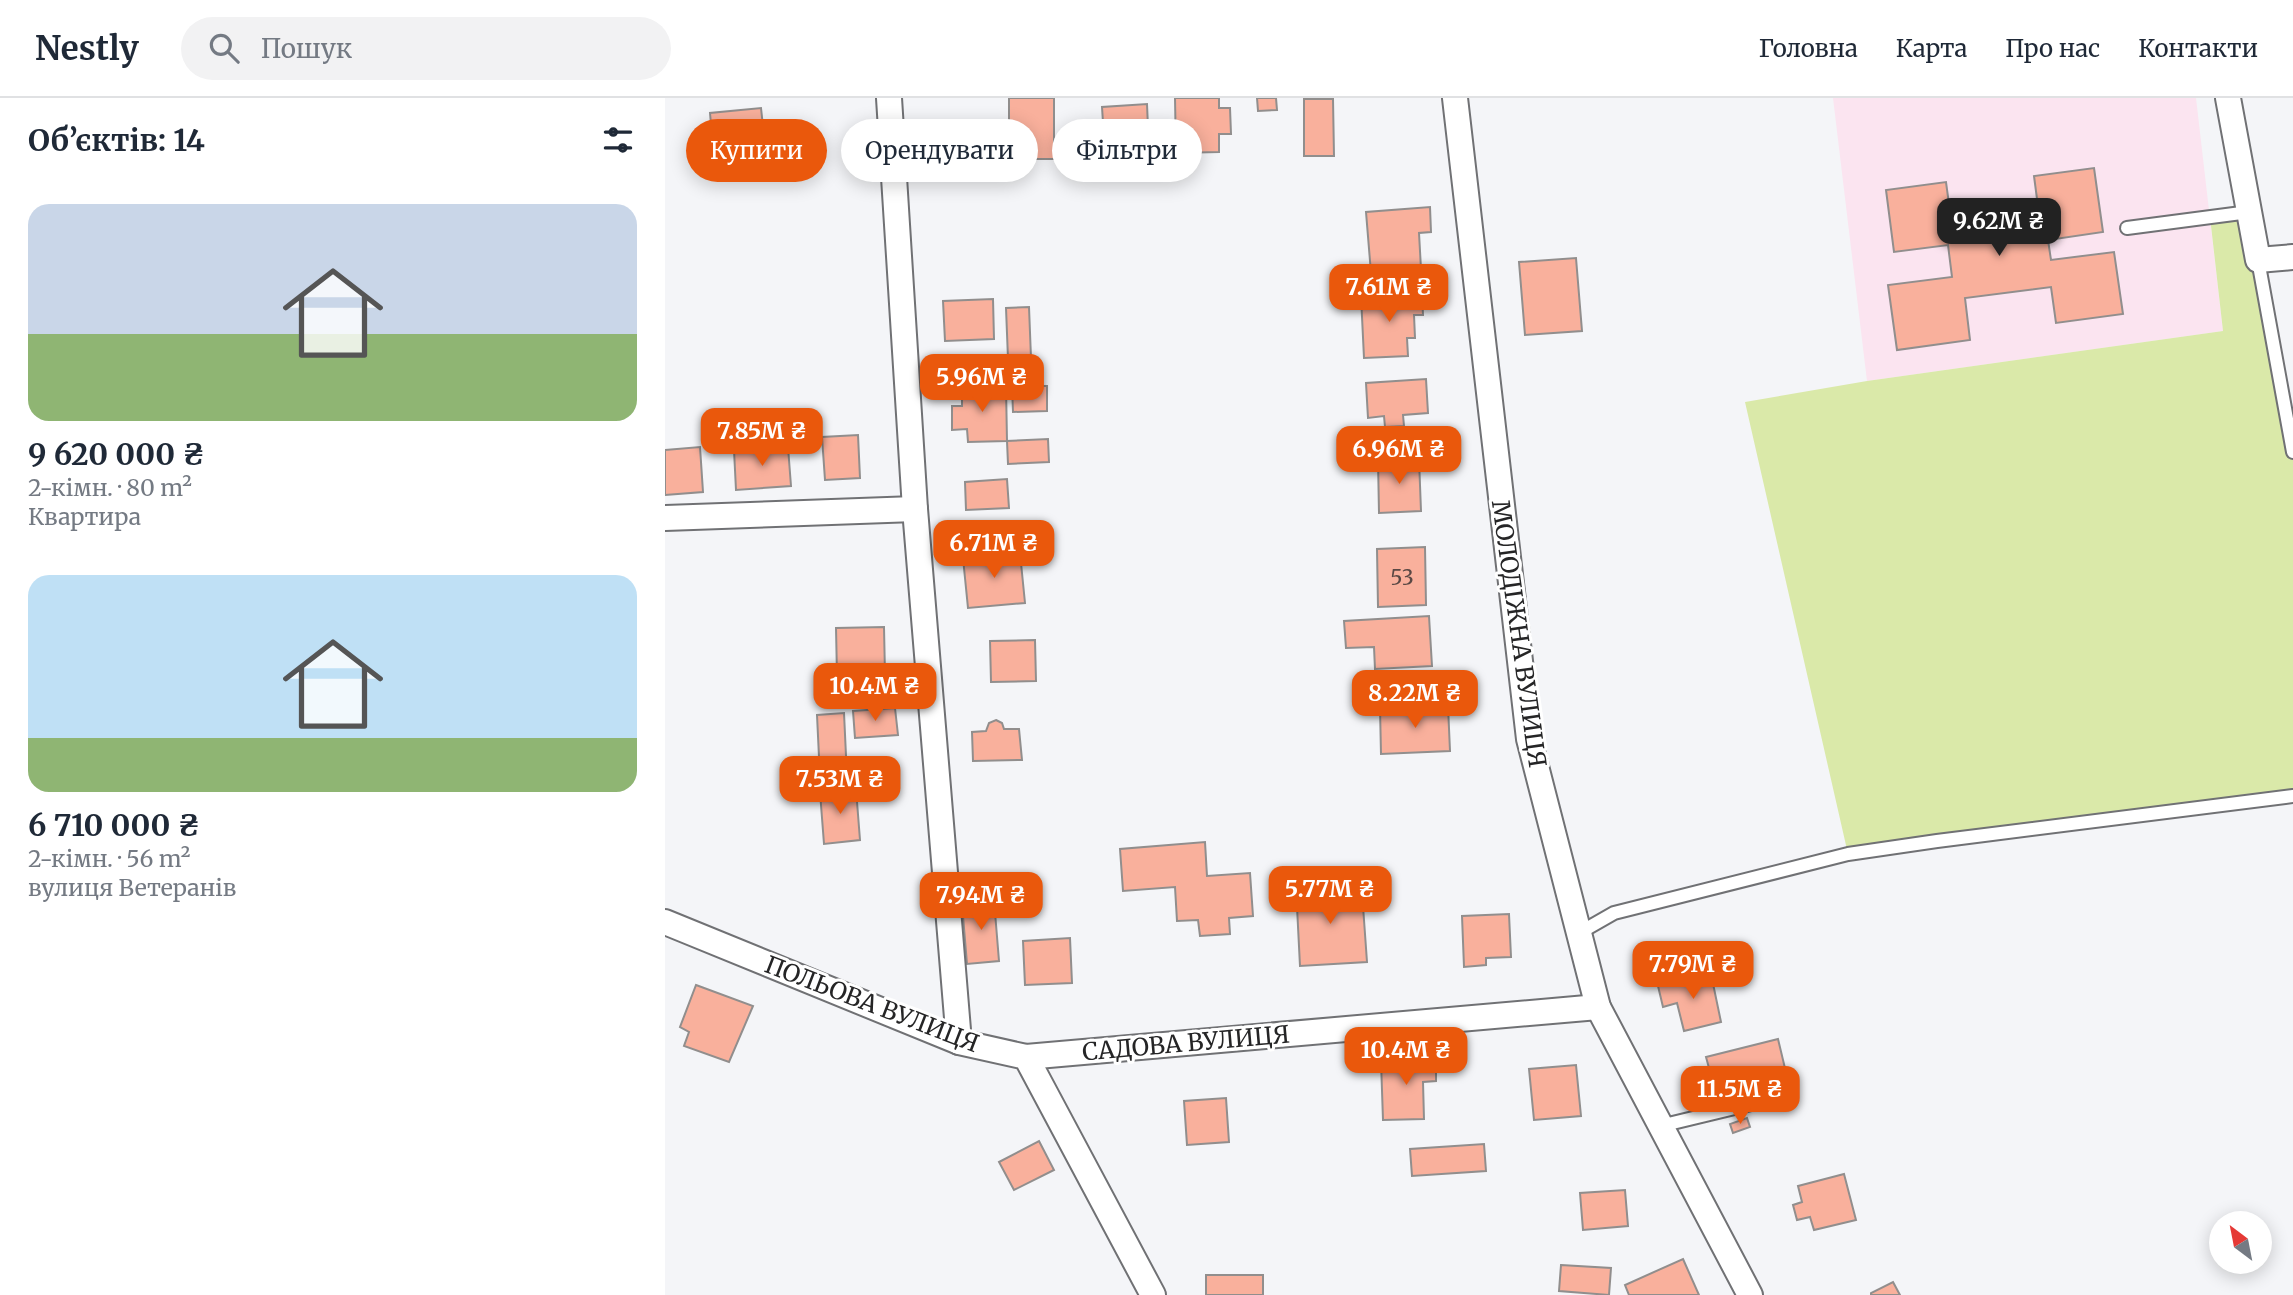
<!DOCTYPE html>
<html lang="uk">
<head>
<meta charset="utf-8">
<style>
	:root { --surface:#fff; --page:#f2f2f3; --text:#1f2937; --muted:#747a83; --line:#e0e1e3; --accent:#ea580c }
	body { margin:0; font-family:Merriweather,serif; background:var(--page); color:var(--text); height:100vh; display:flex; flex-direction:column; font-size:26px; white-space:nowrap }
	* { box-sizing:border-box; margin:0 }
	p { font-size:23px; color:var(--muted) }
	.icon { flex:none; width:38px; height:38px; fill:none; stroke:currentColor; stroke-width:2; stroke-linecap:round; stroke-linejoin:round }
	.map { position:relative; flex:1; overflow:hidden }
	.details { display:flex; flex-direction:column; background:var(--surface); width:665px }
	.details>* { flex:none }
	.top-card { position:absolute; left:21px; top:21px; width:665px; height:63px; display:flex; gap:14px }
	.needle { width:46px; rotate:328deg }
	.buttons { position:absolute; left:1544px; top:1113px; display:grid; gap:14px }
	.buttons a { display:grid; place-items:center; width:63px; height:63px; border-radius:50%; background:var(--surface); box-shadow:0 4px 18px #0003; font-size:35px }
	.price { position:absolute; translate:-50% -60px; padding:0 16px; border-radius:14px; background:var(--accent); color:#fff; font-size:23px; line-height:46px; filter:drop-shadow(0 2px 4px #0008) }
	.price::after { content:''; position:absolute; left:50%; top:42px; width:21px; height:16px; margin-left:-10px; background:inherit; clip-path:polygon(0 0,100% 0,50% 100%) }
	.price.on { background:#222; color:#fff }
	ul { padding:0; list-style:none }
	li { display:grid; align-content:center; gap:14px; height:371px; padding:0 28px }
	li span { display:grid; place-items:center; height:217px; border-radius:21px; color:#555 }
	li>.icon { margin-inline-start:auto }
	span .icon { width:126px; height:126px; fill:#fffc; stroke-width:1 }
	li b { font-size:30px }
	h2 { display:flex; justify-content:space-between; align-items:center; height:84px; padding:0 28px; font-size:30px }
	.chip { padding:0 24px; border-radius:32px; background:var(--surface); box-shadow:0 4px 18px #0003; font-size:24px; line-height:63px }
	.chip.on { background:var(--accent); color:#fff }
	header { display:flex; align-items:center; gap:42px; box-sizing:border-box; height:98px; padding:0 35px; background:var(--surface); border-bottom:2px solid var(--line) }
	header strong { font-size:33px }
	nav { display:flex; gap:38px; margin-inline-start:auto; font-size:24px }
	.search { width:490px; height:63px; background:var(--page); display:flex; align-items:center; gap:18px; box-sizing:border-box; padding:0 24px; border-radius:38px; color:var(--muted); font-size:26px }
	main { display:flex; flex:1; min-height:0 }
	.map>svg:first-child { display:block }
</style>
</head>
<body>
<header>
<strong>Nestly</strong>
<div class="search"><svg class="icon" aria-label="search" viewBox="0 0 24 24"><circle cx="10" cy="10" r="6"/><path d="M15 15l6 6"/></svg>Пошук</div>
<nav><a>Головна</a><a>Карта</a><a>Про нас</a><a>Контакти</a></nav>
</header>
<main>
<section class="details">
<h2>Об’єктів: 14<svg class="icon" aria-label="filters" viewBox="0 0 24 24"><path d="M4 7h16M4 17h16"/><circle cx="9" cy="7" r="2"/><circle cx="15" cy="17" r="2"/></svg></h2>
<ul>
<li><span style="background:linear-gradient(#c9d6e8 60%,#8fb573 0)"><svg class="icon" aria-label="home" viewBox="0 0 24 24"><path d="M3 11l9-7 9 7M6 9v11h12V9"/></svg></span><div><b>9 620 000 ₴</b><p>2-кімн. · 80 m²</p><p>Квартира</p></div></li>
<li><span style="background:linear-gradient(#bfe0f5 75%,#8fb573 0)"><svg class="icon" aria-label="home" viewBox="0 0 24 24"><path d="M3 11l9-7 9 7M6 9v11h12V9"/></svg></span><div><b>6 710 000 ₴</b><p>2-кімн. · 56 m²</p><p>вулиця Ветеранів</p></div></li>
</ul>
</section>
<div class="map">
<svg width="1628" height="1197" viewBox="0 0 1628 1197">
	<rect width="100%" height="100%" fill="#f4f5f8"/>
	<!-- education -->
	<polygon fill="#fbe4f0" points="1168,0 1531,0 1558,233 1202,283"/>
	<!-- green -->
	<polygon fill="#dae9a9" points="1584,114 1628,354 1628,698 1183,756 1080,304 1202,283 1558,233 1545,119"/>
	<!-- building -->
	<g fill="#f9b09c" stroke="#918e8d" stroke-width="2">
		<rect x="344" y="0" width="45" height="61"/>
		<polygon points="510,0 554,0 554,10 565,10 566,36 554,36 554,54 511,55"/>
		<polygon points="592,0 611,0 612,12 593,13"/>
		<polygon points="639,1 668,1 669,58 639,58"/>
		<polygon points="482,6 484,53 440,56 437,9"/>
		<polygon points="96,10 101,56 49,61 45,15"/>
		<polygon points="1429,70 1438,134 1383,142 1386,162 1449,154 1458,216 1391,225 1386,189 1300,200 1305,242 1232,252 1223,187 1287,179 1283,147 1229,154 1221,92 1281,84 1287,128 1374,116 1369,78"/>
		<polygon points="765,109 766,134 754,135 756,171 706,175 701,114"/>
		<polygon points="911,160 917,233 860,237 854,164"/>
		<polygon points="757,195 758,217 749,217 750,240 742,240 743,258 699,260 696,198"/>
		<polygon points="328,201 329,241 280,243 278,203"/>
		<polygon points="364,209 366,260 343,261 341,210"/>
		<polygon points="302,257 303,277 267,280 266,260"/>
		<polygon points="761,281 763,315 738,317 739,328 720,329 719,318 703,320 701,285"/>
		<polygon points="347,288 382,288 382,313 348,314"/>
		<polygon points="297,289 341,289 342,343 303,344 302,331 287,332 287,308 297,308"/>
		<polygon points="193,337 195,380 160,382 157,339"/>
		<polygon points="383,341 384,364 343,366 342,343"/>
		<polygon points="35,349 38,394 0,397 0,352"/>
		<polygon points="123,349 126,388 71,392 69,352"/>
		<polygon points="754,361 756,413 714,415 713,362"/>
		<polygon points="342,381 344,410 301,412 300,384"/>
		<polygon points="312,433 313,452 277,453 277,435"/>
		<polygon points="760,449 761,507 713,509 712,451"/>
		<polygon points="355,455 360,505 303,510 298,460"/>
		<polygon points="764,518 767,568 710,571 709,549 681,550 679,523"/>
		<polygon points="219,529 220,577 172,578 171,530"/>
		<polygon points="370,542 371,583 326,584 325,543"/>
		<polygon points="783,608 785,653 716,656 715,610"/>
		<polygon points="230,610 233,637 190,640 188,613"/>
		<polygon points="179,615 182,679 155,680 152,617"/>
		<polygon points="331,622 337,625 339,631 354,631 357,662 308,663 307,634 321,633 324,625"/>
		<polygon points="191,691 195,742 159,746 155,694"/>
		<polygon points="540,744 542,778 585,775 588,818 564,820 565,836 535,838 533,822 512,823 510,789 458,793 455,751"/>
		<polygon points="679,786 680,796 697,794 702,864 635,868 631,789"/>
		<polygon points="329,802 334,863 302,866 297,806"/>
		<polygon points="844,816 846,859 821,860 821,867 799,869 797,818"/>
		<polygon points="405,840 407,885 360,887 358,843"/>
		<polygon points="1046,876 1056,924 1019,933 1012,905 998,909 993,888"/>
		<polygon points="31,887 88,908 64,964 19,948 24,934 15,929"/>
		<polygon points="1113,941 1124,987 1107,992 1108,997 1082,1003 1080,998 1053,1003 1041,959"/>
		<polygon points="771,960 771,983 758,984 759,1021 718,1022 716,963"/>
		<polygon points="911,967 916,1018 869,1022 864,971"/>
		<polygon points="561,1000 564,1044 522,1047 519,1003"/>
		<polygon points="1082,1020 1085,1029 1068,1035 1065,1026"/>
		<polygon points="374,1043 389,1072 349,1092 334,1064"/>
		<polygon points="819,1046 821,1073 747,1078 745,1051"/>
		<polygon points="1179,1076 1191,1122 1149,1132 1145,1119 1132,1122 1128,1107 1137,1104 1133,1088"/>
		<polygon points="960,1092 963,1128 918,1132 915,1095"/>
		<polygon points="1018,1161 1034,1197 964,1197 960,1187"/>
		<polygon points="896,1167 946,1170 944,1197 894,1193"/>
		<rect x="541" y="1177" width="57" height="20"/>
		<polygon points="1228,1184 1235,1197 1206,1197 1206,1195"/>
	</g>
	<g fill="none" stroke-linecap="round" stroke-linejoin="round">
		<!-- service casing -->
		<g stroke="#707174" stroke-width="16">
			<g id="service">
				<polyline points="1462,130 1584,114"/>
				<polyline points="1593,162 1628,354"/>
				<polyline points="914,835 949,815 1183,756 1272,743 1628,698"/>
				<polyline points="995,1028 1115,999"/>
			</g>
		</g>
		<!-- minor casing -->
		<g stroke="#707174" stroke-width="28">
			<g id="minor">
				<polyline points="224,0 250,411 294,944"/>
				<polyline points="790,0 864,641 933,909 1085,1197"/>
				<polyline points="1563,0 1593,162 1628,159"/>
				<polyline points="0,420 250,411"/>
				<polyline points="0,824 294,944 361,959 488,1197"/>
				<polyline points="361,959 933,909"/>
			</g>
		</g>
		<!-- service -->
		<use href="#service" stroke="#fff" stroke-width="12"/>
		<!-- minor -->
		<use href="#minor" stroke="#fff" stroke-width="24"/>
	</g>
	<g text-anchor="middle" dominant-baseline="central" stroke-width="6" stroke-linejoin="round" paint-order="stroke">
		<!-- number labels -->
		<g font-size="21" fill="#5a4844">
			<text x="737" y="479">53</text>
		</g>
		<!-- street labels -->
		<g font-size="24" fill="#252526" stroke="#fff">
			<text transform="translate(854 536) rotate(82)">МОЛОДІЖНА ВУЛИЦЯ</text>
			<text transform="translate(207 906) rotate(21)">ПОЛЬОВА ВУЛИЦЯ</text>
			<text transform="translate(521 945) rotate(-5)">САДОВА ВУЛИЦЯ</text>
		</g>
	</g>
</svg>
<div class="buttons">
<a><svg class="needle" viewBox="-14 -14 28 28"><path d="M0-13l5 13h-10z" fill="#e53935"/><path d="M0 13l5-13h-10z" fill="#747a83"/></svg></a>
</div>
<b class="price on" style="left:1334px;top:160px">9.62M ₴</b>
<b class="price" style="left:724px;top:226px">7.61M ₴</b>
<b class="price" style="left:317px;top:316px">5.96M ₴</b>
<b class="price" style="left:97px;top:370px">7.85M ₴</b>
<b class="price" style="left:734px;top:388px">6.96M ₴</b>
<b class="price" style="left:329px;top:482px">6.71M ₴</b>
<b class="price" style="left:210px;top:625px">10.4M ₴</b>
<b class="price" style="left:750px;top:632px">8.22M ₴</b>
<b class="price" style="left:175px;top:718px">7.53M ₴</b>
<b class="price" style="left:665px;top:828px">5.77M ₴</b>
<b class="price" style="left:316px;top:834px">7.94M ₴</b>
<b class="price" style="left:1028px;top:903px">7.79M ₴</b>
<b class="price" style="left:741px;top:989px">10.4M ₴</b>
<b class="price" style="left:1075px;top:1028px">11.5M ₴</b>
<div class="top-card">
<a class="chip on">Купити</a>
<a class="chip">Орендувати</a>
<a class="chip">Фільтри</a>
</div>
</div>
</main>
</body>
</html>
